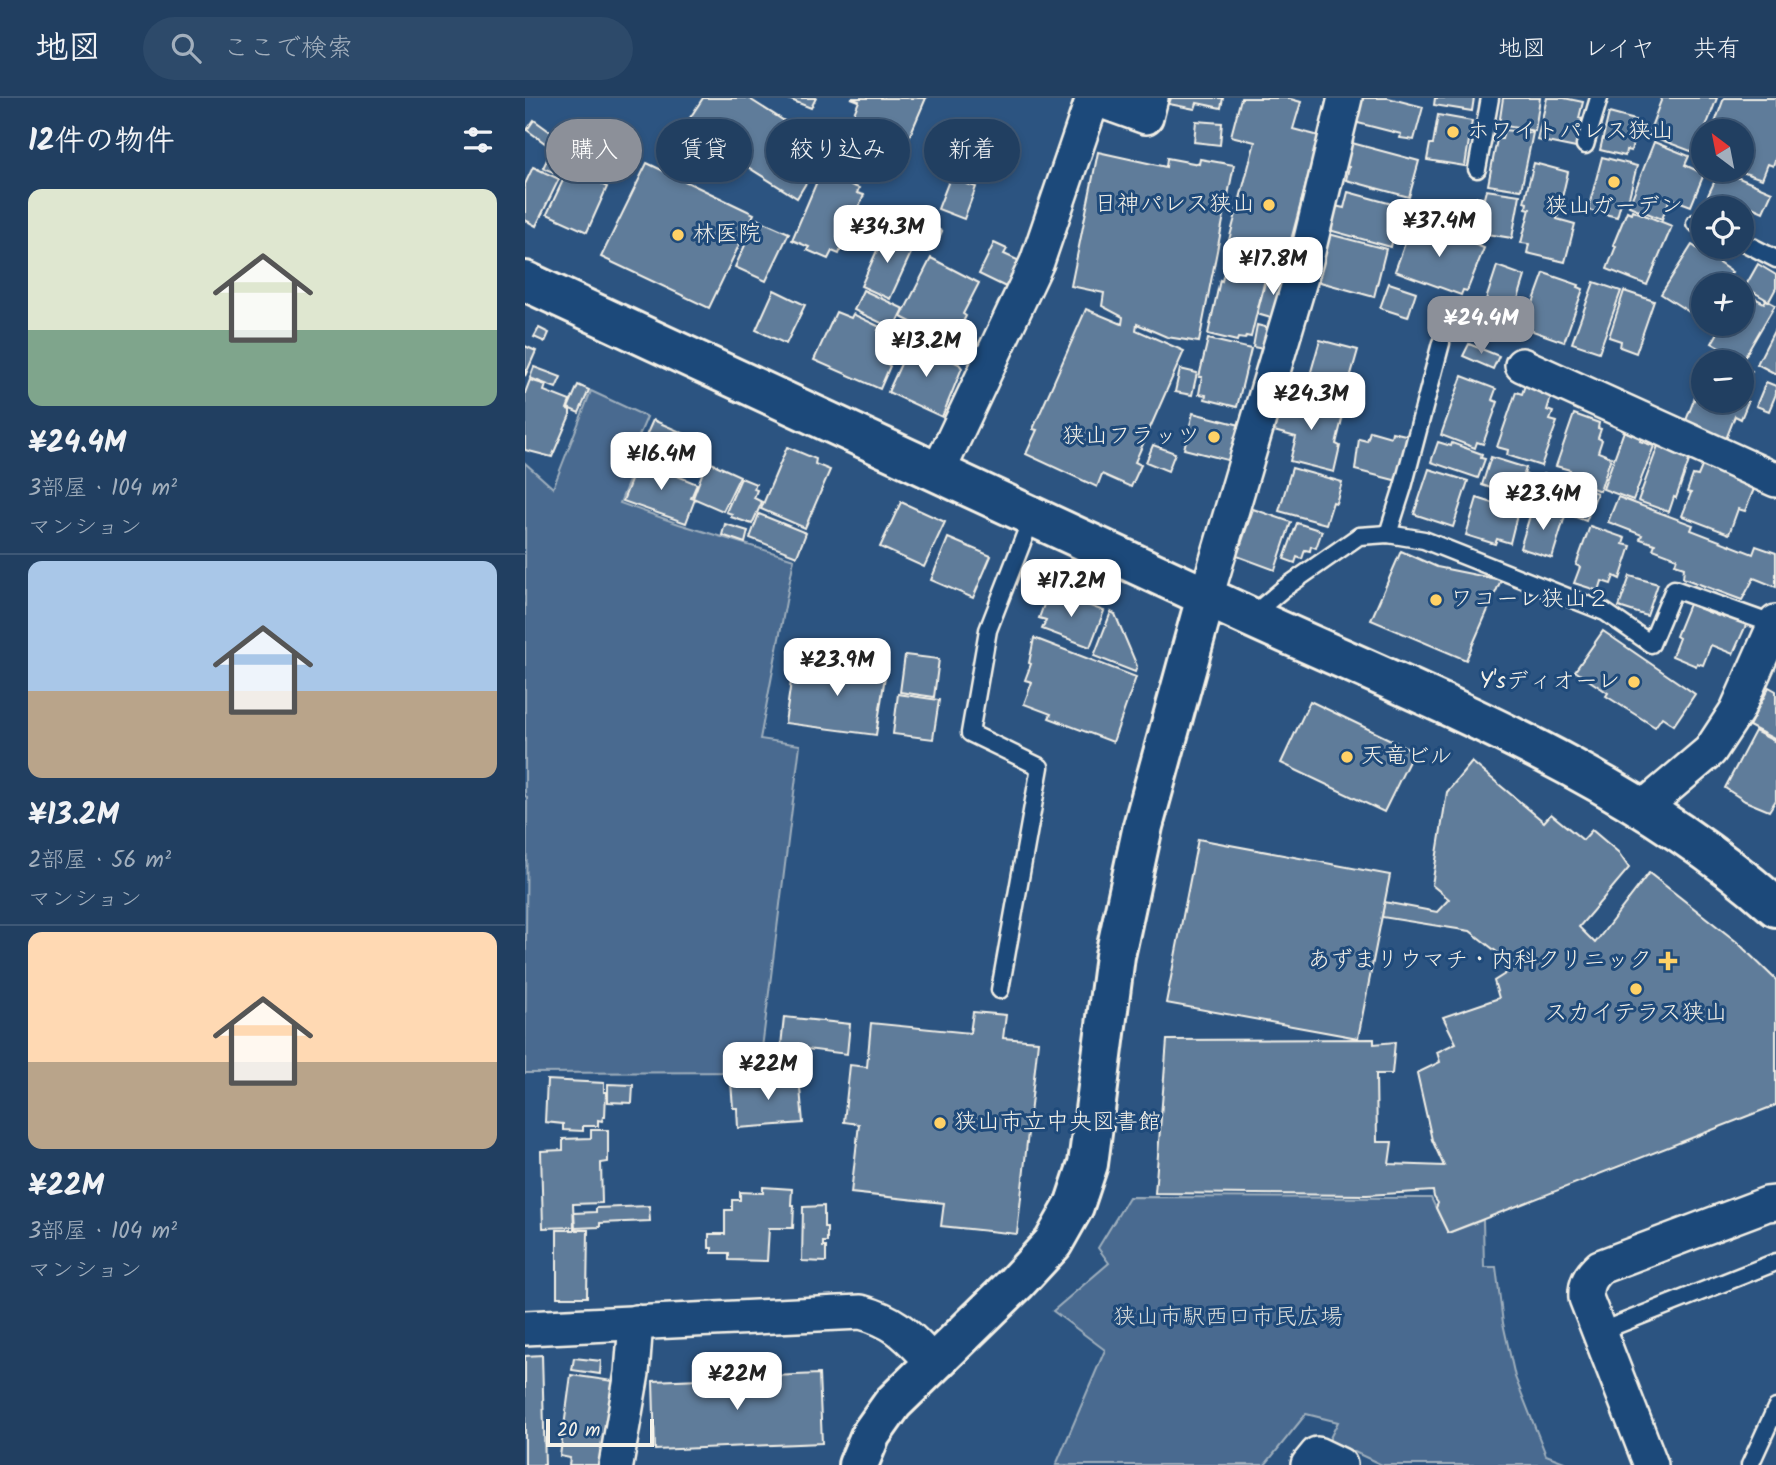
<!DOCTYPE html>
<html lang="ja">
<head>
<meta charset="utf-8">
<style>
	:root { --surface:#213f61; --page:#2d4a6a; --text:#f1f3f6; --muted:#a2afbd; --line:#3e5876; --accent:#8c9099 }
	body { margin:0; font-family:Kalam,"Klee One",sans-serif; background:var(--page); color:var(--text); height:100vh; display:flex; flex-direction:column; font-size:26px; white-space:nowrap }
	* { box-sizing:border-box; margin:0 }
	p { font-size:23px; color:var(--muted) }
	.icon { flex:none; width:38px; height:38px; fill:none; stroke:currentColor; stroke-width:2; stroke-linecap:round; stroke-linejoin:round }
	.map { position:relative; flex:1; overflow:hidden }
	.side { display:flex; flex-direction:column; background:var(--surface); width:525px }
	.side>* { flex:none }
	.banner { position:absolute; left:21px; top:21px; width:665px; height:63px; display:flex; gap:14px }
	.needle { width:46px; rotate:328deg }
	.controls { position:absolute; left:1166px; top:21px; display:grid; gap:14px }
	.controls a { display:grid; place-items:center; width:63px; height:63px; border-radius:50%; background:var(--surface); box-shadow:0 4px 10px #0003,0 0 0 2px var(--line); font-size:35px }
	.scale { position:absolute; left:21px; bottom:18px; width:108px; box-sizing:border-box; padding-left:7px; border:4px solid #f4f1e8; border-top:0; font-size:19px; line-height:24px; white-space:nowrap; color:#f4f1e8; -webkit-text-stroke:5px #1f4a7a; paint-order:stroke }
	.price { position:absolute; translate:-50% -60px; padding:0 16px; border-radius:14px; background:#fff; color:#222; font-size:23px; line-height:46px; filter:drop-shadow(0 2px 4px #0008) }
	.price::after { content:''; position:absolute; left:50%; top:42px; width:21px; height:16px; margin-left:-10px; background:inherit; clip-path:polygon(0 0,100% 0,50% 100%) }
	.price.current { background:var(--accent); color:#fff }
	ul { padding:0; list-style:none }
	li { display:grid; align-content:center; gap:14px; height:371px; padding:0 28px }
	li+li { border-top:2px solid var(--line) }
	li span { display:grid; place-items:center; height:217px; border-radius:14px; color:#555 }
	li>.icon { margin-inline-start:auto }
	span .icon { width:126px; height:126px; fill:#fffc; stroke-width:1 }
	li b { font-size:30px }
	h2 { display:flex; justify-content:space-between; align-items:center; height:84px; padding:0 28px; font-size:30px }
	.tag { padding:0 24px; border-radius:32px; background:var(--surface); box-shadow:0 4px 10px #0003,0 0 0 2px var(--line); font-size:24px; line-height:63px }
	.tag.current { background:var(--accent); color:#fff }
	header { display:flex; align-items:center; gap:42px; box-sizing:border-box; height:98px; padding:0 35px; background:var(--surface); border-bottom:2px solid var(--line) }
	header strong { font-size:33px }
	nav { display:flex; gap:38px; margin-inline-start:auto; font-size:24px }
	.search { width:490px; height:63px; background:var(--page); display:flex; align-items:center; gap:18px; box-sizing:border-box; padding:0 24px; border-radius:38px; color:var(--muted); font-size:26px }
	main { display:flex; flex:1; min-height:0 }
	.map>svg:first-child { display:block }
</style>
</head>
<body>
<header>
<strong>地図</strong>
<div class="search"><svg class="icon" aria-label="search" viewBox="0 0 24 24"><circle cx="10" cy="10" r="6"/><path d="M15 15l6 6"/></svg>ここで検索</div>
<nav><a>地図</a><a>レイヤ</a><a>共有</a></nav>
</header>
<main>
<section class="side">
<h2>12件の物件<svg class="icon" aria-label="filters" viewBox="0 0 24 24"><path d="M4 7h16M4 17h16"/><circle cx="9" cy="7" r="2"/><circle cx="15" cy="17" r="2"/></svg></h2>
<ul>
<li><span style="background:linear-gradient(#dfe7d0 65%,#7fa58c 0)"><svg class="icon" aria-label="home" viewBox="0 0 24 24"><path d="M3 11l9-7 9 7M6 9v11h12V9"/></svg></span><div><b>¥24.4M</b><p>3部屋 · 104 m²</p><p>マンション</p></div></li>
<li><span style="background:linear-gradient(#a9c7e8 60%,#b9a48a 0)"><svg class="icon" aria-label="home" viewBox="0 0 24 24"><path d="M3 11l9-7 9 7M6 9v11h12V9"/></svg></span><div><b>¥13.2M</b><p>2部屋 · 56 m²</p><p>マンション</p></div></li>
<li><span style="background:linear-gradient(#ffd9b3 60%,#b9a48a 0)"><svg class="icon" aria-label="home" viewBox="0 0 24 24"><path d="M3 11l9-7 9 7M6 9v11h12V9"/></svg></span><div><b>¥22M</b><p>3部屋 · 104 m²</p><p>マンション</p></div></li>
</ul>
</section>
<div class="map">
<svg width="1251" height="1367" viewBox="0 0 1251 1367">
	<rect width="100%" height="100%" fill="#2c5481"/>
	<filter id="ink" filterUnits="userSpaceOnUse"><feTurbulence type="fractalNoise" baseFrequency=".0143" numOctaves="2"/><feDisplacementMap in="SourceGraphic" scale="14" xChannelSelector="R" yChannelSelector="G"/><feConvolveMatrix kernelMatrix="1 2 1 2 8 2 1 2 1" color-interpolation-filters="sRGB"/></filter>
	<g filter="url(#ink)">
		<!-- green -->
		<g fill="#496b90" stroke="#9eaebc" stroke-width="2">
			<polygon points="66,293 122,319 113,340 120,343 95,405 154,426 269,461 235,641 275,647 234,974 0,975 2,699 0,698 0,365 28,390"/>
			<polygon points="604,1099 906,1100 923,1135 958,1122 959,1169 971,1169 978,1225 990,1279 1021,1357 1047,1367 857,1367 804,1342 813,1324 781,1316 740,1367 531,1367 580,1252 528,1213 584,1165 573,1150"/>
		</g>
		<!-- building -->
		<g fill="#5e7b9a" stroke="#f4f1e8" stroke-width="2">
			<polygon points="178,0 223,0 302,50 272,100 159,29"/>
			<polygon points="261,0 291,0 286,10"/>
			<polygon points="326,0 401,0 377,56 354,46 348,60 301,41 312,17 326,23 334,3"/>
			<polygon points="646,0 698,0 696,10 672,5 670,11 644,6"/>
			<polygon points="716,0 762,0 776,4 768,31 798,39 794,53 790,52 757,176 699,161 730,44 706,38"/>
			<polygon points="835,0 863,0 898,9 889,42 875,40 876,36 829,24"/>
			<polygon points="910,0 949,0 947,13 909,7"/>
			<polygon points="978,0 1015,0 1010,33 974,27"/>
			<polygon points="1022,0 1039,0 1058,4 1054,20 1057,21 1051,50 1012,42"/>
			<polygon points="1137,0 1192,0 1171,55 1123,37"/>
			<polygon points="1199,0 1251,0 1251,59 1248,68 1243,66 1237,81 1211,72 1216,72 1216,33 1187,33"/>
			<polygon points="1084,15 1110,22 1109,24 1113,25 1106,53 1101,52 1100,58 1075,52"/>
			<polygon points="913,17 947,23 940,68 902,62 905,46 908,46"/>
			<polygon points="9,22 31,38 24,48 2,32"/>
			<polygon points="671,23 697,25 695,47 669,44"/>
			<polygon points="979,32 1008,35 996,92 963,87 972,41 977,41"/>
			<polygon points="1129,44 1164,58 1160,67 1179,76 1166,108 1145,100 1137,121 1104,108"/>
			<polygon points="30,45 45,51 33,76 18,70"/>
			<polygon points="827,45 894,63 884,99 821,82 824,69 820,68"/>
			<polygon points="307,48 317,52 318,49 328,53 326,61 329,62 320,85 334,90 332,95 339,97 314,156 307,153 303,161 282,152 284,149 267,142"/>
			<polygon points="573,54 641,69 642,60 674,66 675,61 709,67 674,244 642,239 612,226 611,232 659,253 610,364 616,367 606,389 577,376 572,389 501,356 512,332 508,331 561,211 597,226 598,219 577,208 579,195 546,188"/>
			<polygon points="49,59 84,75 78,87 82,89 62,134 22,116"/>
			<polygon points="1077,59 1112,68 1103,103 1097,101 1092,119 1063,112"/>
			<polygon points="122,65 229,116 184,210 76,159"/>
			<polygon points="1009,65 1043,74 1032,121 1050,126 1040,164 1002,155 1004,146 996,145 1005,111 1001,110 1002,105 999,104"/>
			<polygon points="8,69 34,81 11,128 0,122 0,86"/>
			<polygon points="1195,72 1247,94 1238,114 1225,108 1216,126 1216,110 1176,112"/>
			<polygon points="425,80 451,89 439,121 413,111"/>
			<polygon points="961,92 995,97 987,140 943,133 949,99 959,100"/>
			<polygon points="823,94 878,109 877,112 881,113 873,142 868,140 866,149 804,132 810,108 819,110"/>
			<polygon points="1107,112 1147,128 1122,187 1082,171 1091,148 1088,147 1102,113 1106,115"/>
			<polygon points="232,121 264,135 241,183 210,169"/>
			<polygon points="388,121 417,133 410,150 381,138"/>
			<polygon points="888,123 959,150 942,193 938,192 936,197 870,173"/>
			<polygon points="362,130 383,140 378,152 386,155 365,201 336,188"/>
			<polygon points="800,135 861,151 849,199 788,182"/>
			<polygon points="469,145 482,151 479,156 497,164 487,192 454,176"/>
			<polygon points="1167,147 1207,174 1198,187 1178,187 1178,210 1172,219 1136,196"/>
			<polygon points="406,160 454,185 438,216 441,218 427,245 376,219"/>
			<polygon points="1233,166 1251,177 1251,190 1244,203 1220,189"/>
			<polygon points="701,167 741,177 726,239 721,238 720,241 713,240 712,243 683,236 695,182 697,183"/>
			<polygon points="972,168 1000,178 993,201 1000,203 988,240 952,229"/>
			<polygon points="1019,175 1054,187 1053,189 1058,191 1039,244 999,230"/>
			<polygon points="742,177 764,183 753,222 732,216"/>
			<polygon points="1069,184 1096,193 1074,254 1047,245"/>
			<polygon points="864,185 891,194 883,219 855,210"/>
			<polygon points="249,192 280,207 261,246 231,232"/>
			<polygon points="338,192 379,211 369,231 329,212"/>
			<polygon points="1099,193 1129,203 1111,255 1095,249 1096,243 1084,239"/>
			<polygon points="1216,193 1239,205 1241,202 1250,207 1218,262 1187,245 1198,226 1216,226"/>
			<polygon points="311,214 326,220 328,216 355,229 353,232 374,241 362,266 365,268 355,291 289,262"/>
			<polygon points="732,227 748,231 744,252 728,249"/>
			<polygon points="1251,229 1251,276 1232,266"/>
			<polygon points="14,230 24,235 20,244 9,239"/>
			<polygon points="683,241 726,251 712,309 680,301 681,297 674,296 677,279 674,279"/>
			<polygon points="795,242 833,252 817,308 779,298"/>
			<polygon points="386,244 434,266 437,270 417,319 363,294"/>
			<polygon points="944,246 974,258 968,271 938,258"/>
			<polygon points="0,248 11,253 0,278"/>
			<polygon points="9,269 36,279 31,290 5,280"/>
			<polygon points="1216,269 1227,273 1216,299"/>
			<polygon points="655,271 672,275 667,297 650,294"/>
			<polygon points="937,278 971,291 967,302 973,304 958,346 952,344 950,350 916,337"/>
			<polygon points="1178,279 1178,303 1216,302 1223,304 1216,321 1210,318 1201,341 1160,325"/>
			<polygon points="5,282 21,287 19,293 45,303 42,311 45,312 45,317 27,359 0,352 0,295"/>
			<polygon points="1241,284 1251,288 1251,296 1244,313 1231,308"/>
			<polygon points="53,287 64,292 54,315 43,310"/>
			<polygon points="1000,287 1027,296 1022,312 1028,314 1025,322 1032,324 1016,368 982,357 983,352 972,349 991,294 997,296"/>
			<polygon points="758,297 819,313 811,346 815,348 809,374 765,363 771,339 749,333"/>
			<polygon points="668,315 719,328 710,364 659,351"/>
			<polygon points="1049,316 1074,325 1073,330 1076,331 1073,340 1077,342 1073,354 1086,359 1075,393 1051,384 1052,381 1043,378 1045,372 1031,368"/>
			<polygon points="128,322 174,342 159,377 119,360 126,343 120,340"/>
			<polygon points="845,333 866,339 867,334 885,338 873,383 830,372 834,341 842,343"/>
			<polygon points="1099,333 1116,339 1115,343 1129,348 1108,402 1078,391"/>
			<polygon points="913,344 926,348 927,345 957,356 956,360 960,361 953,380 906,364"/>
			<polygon points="1134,345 1151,350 1149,355 1165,360 1151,400 1149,399 1144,414 1113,403"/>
			<polygon points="628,347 650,355 643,373 621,364"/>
			<polygon points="262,349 291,361 290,366 305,372 280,430 236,411"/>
			<polygon points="966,359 1001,370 999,376 1002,377 1000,385 997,384 991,403 971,396 972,392 957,387"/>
			<polygon points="114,362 172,386 166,400 170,401 161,425 98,403"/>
			<polygon points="182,363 215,378 198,413 168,400"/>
			<polygon points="1178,366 1231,386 1220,413 1213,411 1204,436 1157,418 1166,395 1162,394 1168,377 1173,378"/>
			<polygon points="767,370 817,384 811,405 808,404 801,426 754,413"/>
			<polygon points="904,371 943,383 928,429 889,416"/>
			<polygon points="1019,376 1072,395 1061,423 1009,403"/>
			<polygon points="216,380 231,386 229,391 232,392 229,400 237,404 227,426 206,419 207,416 201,414"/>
			<polygon points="1093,399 1168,427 1166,432 1228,456 1231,448 1251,455 1251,489 1229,480 1217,502 1158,480 1159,469 1150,466 1152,460 1128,451 1130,446 1115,441 1117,437 1083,424"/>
			<polygon points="952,400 993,413 985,445 972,441 970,446 941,437"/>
			<polygon points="376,404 420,424 399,469 355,449"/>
			<polygon points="1008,408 1040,418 1027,460 995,450"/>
			<polygon points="728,411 766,424 750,472 712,458"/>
			<polygon points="234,416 281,435 272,458 225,440"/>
			<polygon points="772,425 797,433 791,450 786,448 785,453 780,452 777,461 772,459 770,465 759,461"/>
			<polygon points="200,426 223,433 220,445 197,437"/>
			<polygon points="1065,428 1100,440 1098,446 1106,448 1095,481 1089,478 1086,486 1077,483 1074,493 1049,485 1055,469 1051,467"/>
			<polygon points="423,440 466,458 448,500 406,482"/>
			<polygon points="876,453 912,469 976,482 941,562 846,522"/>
			<polygon points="1105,478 1133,486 1122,518 1094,509"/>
			<polygon points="524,493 579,513 565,549 517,531 521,522 514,520"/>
			<polygon points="1164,506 1193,518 1195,513 1222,525 1208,556 1186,547 1178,567 1172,565 1171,568 1147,558 1154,540 1151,538"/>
			<polygon points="586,514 590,516 612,568 610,574 569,558"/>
			<polygon points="1078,533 1170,596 1149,627 1137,619 1130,629 1081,598 1083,595 1050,573"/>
			<polygon points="509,540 611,579 588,644 524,620 526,616 499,606 507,584 500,582 506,566 504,565"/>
			<polygon points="380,557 414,561 409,599 375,594"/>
			<polygon points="313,560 350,565 348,576 360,578 351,637 260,625 268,570 298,574 299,568 311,570"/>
			<polygon points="1244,589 1251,593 1251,642 1224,628"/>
			<polygon points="373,596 414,602 408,641 368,636"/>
			<polygon points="785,603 889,653 859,714 756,665"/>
			<polygon points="1230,633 1251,644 1251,702 1244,713 1220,703 1200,690"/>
			<polygon points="947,664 1019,724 1026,716 1058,742 1067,732 1093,754 1104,770 1054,829 1070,845 1124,775 1212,844 1251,882 1251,1007 923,1135 911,1110 913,1105 909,1099 908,1093 842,1097 630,1095 642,942 849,941 849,946 870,944 867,976 851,976 852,1044 867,1044 864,1066 919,1068 907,1042 892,975 915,964 912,954 931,945 918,919 974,900 969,883 991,869 945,833 857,819 859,804 912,814 924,801 907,787 922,694"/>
			<polygon points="673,741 865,777 833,940 641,905"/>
			<polygon points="448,914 481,917 478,940 513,943 492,1136 416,1128 419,1105 326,1095 334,1026 319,1024 325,967 342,969 346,925 445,935"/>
			<polygon points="259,919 325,926 322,956 256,948"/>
			<polygon points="274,978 278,1025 213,1030 212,1010 208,1010 206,984"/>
			<polygon points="22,982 79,985 79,994 81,994 80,1019 78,1019 77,1023 73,1022 73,1028 58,1028 58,1033 38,1032 38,1026 20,1024"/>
			<polygon points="83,986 108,987 107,1005 83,1004"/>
			<polygon points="66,1032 83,1032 83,1064 76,1065 77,1105 48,1106 49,1129 18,1130 16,1053 38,1052 38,1041 66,1040"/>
			<polygon points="238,1089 267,1091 266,1107 269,1107 268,1130 244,1130 242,1163 204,1162 204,1155 187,1155 187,1150 184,1150 184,1136 200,1136 200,1112 207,1112 207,1102 215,1102 215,1094 238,1095"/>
			<polygon points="124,1108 125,1123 75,1125 75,1129 50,1130 49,1115 71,1114 71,1110"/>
			<polygon points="299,1108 299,1129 302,1129 302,1144 298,1144 298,1149 301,1149 301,1164 277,1163 278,1109"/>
			<polygon points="32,1132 63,1132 62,1199 32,1199"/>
			<polygon points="17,1257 20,1367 0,1367 0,1258"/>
			<polygon points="49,1260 76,1263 75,1276 47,1272"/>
			<polygon points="294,1276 297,1345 130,1352 128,1283"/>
			<polygon points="46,1277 88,1283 76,1367 44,1367 45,1360 35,1358"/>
		</g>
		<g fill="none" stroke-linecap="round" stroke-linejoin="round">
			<!-- service casing -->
			<g stroke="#f4f1e8" stroke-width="21">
				<g id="service">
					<polyline points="1060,47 1074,0"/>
					<polyline points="952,71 965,0"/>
					<polyline points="1170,125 1178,128"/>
					<polyline points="1216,143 1251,161"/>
					<polyline points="863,436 878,389 916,245"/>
					<polyline points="726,518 758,491 834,438 863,436 899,442 1080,514 1126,546 1149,491 1250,527"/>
					<polyline points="475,892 515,669 445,635 463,532 507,419"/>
					<polyline points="1074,1234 1251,1164"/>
					<polyline points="1225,1367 1251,1310"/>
				</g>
			</g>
			<!-- minor casing -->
			<g stroke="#f4f1e8" stroke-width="38">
				<g id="minor">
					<polyline points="997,267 1251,382"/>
					<polyline points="412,376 512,164 568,0 621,19 626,0"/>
					<polyline points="681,499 781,162 820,0"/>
					<polyline points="1119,709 1185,653 1212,612 1251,524"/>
					<path d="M 0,1230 L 336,1214 C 373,1224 383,1239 409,1265"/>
					<polyline points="91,1367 107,1275 111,1224"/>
					<polyline points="783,1367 792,1356 815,1367"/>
					<path d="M 1126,1367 L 1061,1200 C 1060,1186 1065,1178 1075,1169 L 1242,1106 L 1251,1105"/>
				</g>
			</g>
			<!-- tertiary casing -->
			<g stroke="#f4f1e8" stroke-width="44">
				<g id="tertiary">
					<path d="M 0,183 C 238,295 477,405 716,515 C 900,600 1097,672 1251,809"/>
					<polyline points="333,1367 346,1336 368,1305 491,1185 528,1145 549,1108 563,1066 590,858 618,728 681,499"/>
				</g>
			</g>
			<!-- service -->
			<use href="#service" stroke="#1f4a7a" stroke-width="16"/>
			<!-- minor -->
			<use href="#minor" stroke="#1f4a7a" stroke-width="33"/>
			<!-- tertiary -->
			<use href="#tertiary" stroke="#1f4a7a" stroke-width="38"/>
		</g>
	</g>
	<!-- markers -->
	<g fill="#ffd166" stroke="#1f4a7a" stroke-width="2.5">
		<circle cx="928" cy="34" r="7"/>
		<circle cx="1089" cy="84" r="7"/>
		<circle cx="744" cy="107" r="7"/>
		<circle cx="153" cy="137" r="7"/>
		<circle cx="689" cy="339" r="7"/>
		<circle cx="911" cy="502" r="7"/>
		<circle cx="1109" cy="584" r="7"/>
		<circle cx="822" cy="659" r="7"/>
		<path d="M1139.5 852.5h7v7h7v7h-7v7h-7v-7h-7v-7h7z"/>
		<circle cx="1111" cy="891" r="7"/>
		<circle cx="415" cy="1025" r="7"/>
	</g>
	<g text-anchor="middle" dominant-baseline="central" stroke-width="6" stroke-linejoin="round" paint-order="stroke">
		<!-- poi labels -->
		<g font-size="23" fill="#f4f1e8" stroke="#1f4a7a" text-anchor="start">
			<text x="942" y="34">ホワイトパレス狭山</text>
			<text x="730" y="107" text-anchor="end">日神パレス狭山</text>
			<text x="1089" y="109" text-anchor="middle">狭山ガーデン</text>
			<text x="167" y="137">林医院</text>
			<text x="675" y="339" text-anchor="end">狭山フラッツ</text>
			<text x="925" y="502">ワコーレ狭山２</text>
			<text x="1095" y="584" text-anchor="end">Y'sディオーレ</text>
			<text x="836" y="659">天竜ビル</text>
			<text x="1127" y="863" text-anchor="end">あずまリウマチ・内科クリニック</text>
			<text x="1111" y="916" text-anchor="middle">スカイテラス狭山</text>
			<text x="429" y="1025">狭山市立中央図書館</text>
		</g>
		<!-- park labels -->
		<g font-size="23" fill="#dadddb" stroke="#1f4a7a">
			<text x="703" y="1220">狭山市駅西口市民広場</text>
		</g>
	</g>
</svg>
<div class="controls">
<a><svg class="needle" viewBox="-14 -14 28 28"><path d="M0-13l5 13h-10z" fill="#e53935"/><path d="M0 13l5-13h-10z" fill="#a2afbd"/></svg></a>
<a><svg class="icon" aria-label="locate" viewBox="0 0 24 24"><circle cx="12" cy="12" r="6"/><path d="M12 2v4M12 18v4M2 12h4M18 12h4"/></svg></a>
<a>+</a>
<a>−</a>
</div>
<div class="scale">20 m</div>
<b class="price" style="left:914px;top:161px">¥37.4M</b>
<b class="price" style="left:362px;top:167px">¥34.3M</b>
<b class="price" style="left:748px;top:199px">¥17.8M</b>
<b class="price current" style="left:956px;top:258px">¥24.4M</b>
<b class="price" style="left:401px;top:281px">¥13.2M</b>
<b class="price" style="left:786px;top:334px">¥24.3M</b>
<b class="price" style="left:136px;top:394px">¥16.4M</b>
<b class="price" style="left:1018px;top:434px">¥23.4M</b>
<b class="price" style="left:546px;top:521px">¥17.2M</b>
<b class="price" style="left:312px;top:600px">¥23.9M</b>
<b class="price" style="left:243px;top:1004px">¥22M</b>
<b class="price" style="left:212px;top:1314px">¥22M</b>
<div class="banner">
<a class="tag current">購入</a>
<a class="tag">賃貸</a>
<a class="tag">絞り込み</a>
<a class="tag">新着</a>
</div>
</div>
</main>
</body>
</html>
